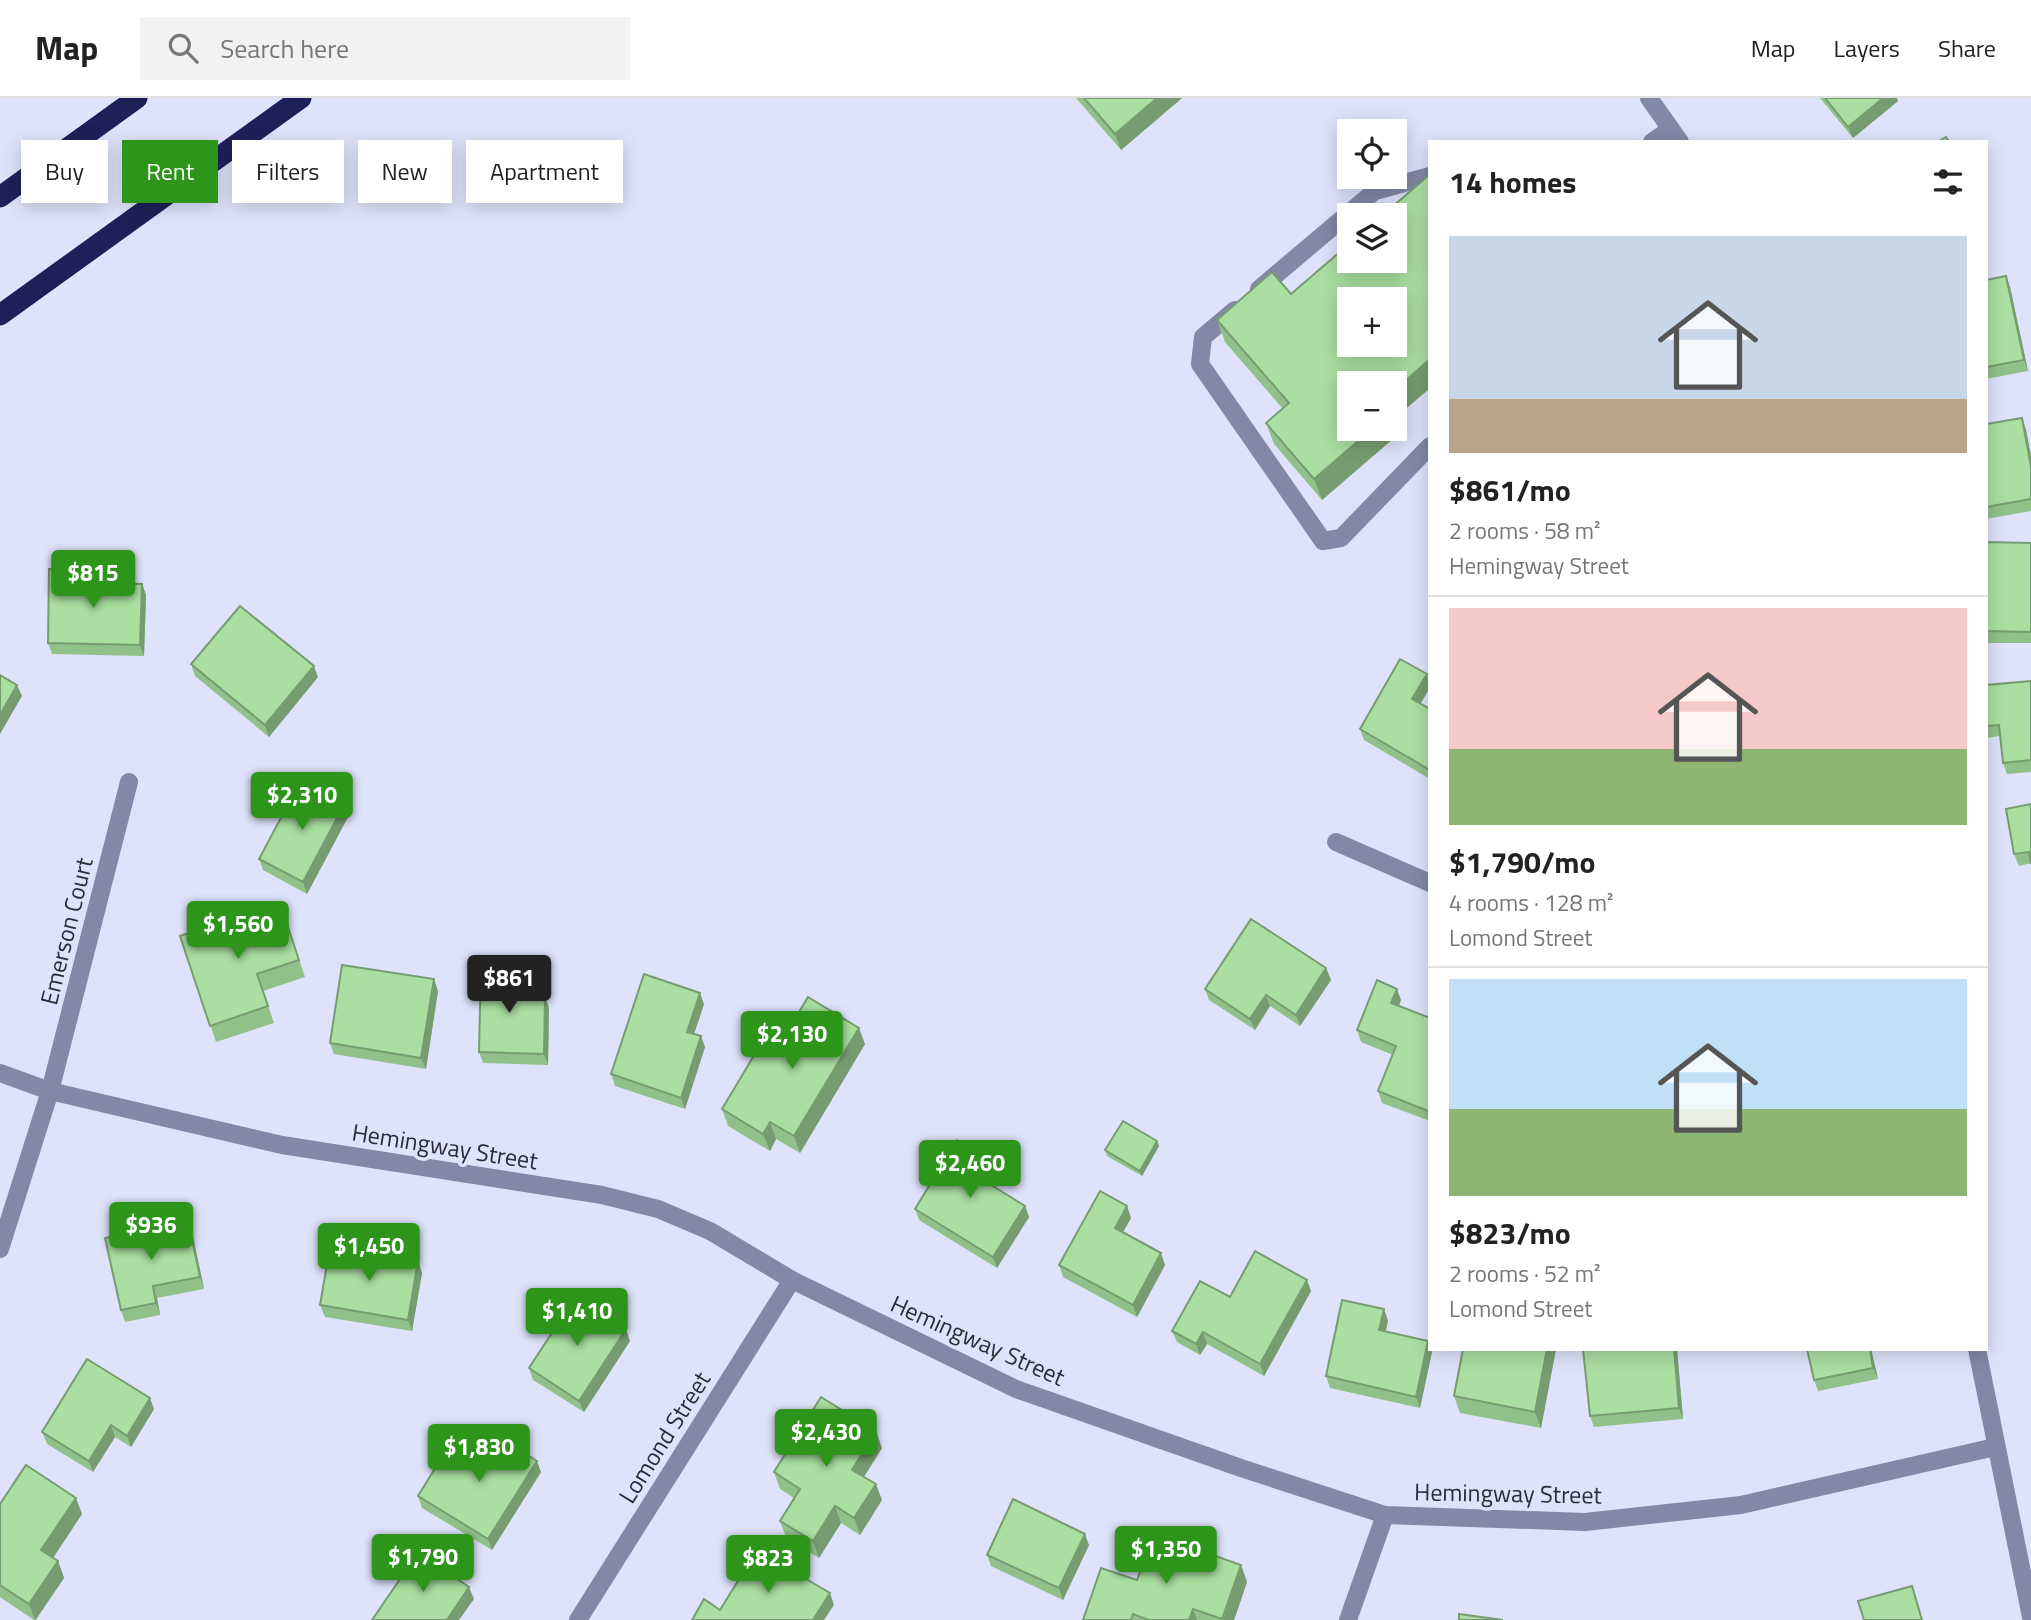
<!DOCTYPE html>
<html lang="en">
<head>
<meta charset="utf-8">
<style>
	:root { --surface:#fff; --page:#f2f2f2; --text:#222; --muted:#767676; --line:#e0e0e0; --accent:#2e951b }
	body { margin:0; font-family:"Titillium Web",sans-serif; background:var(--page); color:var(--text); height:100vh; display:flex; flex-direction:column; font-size:26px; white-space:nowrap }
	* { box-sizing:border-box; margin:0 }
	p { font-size:23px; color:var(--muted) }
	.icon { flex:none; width:38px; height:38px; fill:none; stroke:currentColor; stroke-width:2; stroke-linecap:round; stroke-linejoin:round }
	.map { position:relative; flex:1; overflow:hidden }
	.panel { position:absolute; left:1428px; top:42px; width:560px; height:1211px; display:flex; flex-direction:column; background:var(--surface); border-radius:0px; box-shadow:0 4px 18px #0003 }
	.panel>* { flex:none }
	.hud { position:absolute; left:21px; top:42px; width:665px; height:63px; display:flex; gap:14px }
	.fabs { position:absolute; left:1337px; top:21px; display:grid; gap:14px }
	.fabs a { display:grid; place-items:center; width:70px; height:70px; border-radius:0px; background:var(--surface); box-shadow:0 4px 18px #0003; font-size:35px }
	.price { position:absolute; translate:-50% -60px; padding:0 16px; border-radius:7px; background:var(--accent); color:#fff; font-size:23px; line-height:46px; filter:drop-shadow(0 2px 4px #0008) }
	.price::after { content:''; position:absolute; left:50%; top:42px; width:21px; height:16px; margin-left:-10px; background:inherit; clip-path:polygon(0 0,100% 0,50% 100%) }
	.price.active { background:#222; color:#fff }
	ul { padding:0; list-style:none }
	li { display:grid; align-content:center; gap:14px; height:371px; padding:0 21px }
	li+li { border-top:2px solid var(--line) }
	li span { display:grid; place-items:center; height:217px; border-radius:0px; color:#555 }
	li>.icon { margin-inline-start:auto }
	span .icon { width:126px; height:126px; fill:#fffc; stroke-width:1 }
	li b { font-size:30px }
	h2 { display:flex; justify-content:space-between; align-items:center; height:84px; padding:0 21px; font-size:30px }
	.tag { padding:0 24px; border-radius:0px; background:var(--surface); box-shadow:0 4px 18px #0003; font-size:24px; line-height:63px }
	.tag.active { background:var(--accent); color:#fff }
	header { display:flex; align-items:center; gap:42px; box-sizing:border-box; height:98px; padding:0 35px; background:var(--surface); border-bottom:2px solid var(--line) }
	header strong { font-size:33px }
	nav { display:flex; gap:38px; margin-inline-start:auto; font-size:24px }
	.search { width:490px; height:63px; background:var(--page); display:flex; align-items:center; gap:18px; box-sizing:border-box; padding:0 24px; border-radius:0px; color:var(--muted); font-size:26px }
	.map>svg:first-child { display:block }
</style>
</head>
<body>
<header>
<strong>Map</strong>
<div class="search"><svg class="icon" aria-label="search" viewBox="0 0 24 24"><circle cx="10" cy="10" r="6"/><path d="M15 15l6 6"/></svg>Search here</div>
<nav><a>Map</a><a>Layers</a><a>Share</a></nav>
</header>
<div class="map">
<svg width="2031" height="1522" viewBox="0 0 2031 1522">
	<rect width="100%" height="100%" fill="#dee3fb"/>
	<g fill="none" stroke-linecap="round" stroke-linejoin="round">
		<!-- minor -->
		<g stroke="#8288a6" stroke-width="18">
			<polyline points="1649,0 1680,44"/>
			<polyline points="1652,44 1671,31"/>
			<polyline points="1259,191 1375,93 1430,78"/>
			<polyline points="1235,212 1203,239 1200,266 1323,443 1341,440 1430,348"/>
			<polyline points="1336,744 1430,785"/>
			<polyline points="0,975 50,993 282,1047 602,1097 658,1111 710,1133 792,1182 1016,1291 1241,1370 1385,1417 1585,1424 1741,1407 1995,1349"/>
			<polyline points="0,1151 50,993 129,684"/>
			<polyline points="1977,1251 2031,1519"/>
			<polyline points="578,1522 792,1182"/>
			<polyline points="1348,1522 1385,1417"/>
		</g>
		<!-- highway -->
		<g stroke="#1f2059" stroke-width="21">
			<polyline points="0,99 137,0"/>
			<polyline points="0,217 301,0"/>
		</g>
	</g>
	<!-- wall -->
	<g fill="#92c08a">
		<polygon points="1076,0 1182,0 1121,52"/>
		<polygon points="1820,0 1897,0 1898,3 1853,40"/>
		<polygon points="2006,178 2010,189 2028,273 1986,281 1986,182"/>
		<polygon points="1291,196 1430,290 1395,320 1395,285 1349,331 1391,331 1394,340 1322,402 1274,346 1266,325 1283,311 1225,244 1217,222"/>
		<polygon points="2022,320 2026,332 2031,358 2031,413 1986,421 1986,326"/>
		<polygon points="1986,444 2031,445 2031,545 1987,545 1986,542"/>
		<polygon points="91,472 95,485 142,486 146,497 144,558 52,556 48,545"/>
		<polygon points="191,566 318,579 269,639 195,578"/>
		<polygon points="1427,576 1430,585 1430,589 1420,606 1430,611 1430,681 1364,642 1360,631"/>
		<polygon points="2031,583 2031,674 2007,676 2003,665 2000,638 1986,640 1986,587"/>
		<polygon points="2031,706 2031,765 2019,768 2014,756"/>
		<polygon points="348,719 307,796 263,772 259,761"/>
		<polygon points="280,805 305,879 263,893 274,925 216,944 180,838"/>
		<polygon points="1326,870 1331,882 1300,928 1270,908 1255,932 1209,902 1205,891"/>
		<polygon points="520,879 520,898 545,899 549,910 548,967 483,965 479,954"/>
		<polygon points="438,893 426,971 334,956 330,945"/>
		<polygon points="1401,902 1399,908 1430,920 1430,1023 1382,1005 1378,993 1393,957 1361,944 1357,932"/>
		<polygon points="704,906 694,936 705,949 685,1011 615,988 611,976"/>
		<polygon points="865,946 800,1055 776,1041 770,1053 728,1028 722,1011 774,957"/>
		<polygon points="1159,1048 1142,1078 1107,1058 1105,1052"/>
		<polygon points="1000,1076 993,1088 1025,1108 1029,1119 997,1170 919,1122 915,1111"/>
		<polygon points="1127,1108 1131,1120 1123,1134 1165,1167 1137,1219 1063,1179 1059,1167"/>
		<polygon points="192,1134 204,1191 157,1200 160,1217 125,1224 121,1212"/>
		<polygon points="418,1163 422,1175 412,1233 325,1219 320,1207"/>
		<polygon points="1311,1193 1264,1278 1207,1246 1200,1257 1177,1244 1172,1233 1230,1199"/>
		<polygon points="1384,1211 1388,1223 1386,1233 1430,1247 1432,1254 1420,1310 1330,1290 1326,1278"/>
		<polygon points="630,1243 584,1314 533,1282 529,1270"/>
		<polygon points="1463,1251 1556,1251 1541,1330 1460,1315 1454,1298"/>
		<polygon points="1677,1251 1683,1321 1594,1329 1590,1318"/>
		<polygon points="1871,1251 1878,1281 1818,1293 1814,1282"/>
		<polygon points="154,1311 131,1349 115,1339 93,1374 47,1346 42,1334"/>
		<polygon points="882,1350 864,1379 882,1402 860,1437 841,1425 819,1460 786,1439 780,1423 794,1400 780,1391 774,1374"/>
		<polygon points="460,1370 541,1374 492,1452 422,1410 418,1398"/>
		<polygon points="0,1406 82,1416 53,1460 58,1463 64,1480 36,1522 34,1522 0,1499"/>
		<polygon points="1089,1447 1063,1502 991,1468 987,1457"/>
		<polygon points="1241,1467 1247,1484 1234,1522 1083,1522 1137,1482"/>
	</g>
	<!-- shaded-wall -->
	<g fill="#779c71">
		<polygon points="1157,0 1182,0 1121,52 1115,36"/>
		<polygon points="1883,0 1897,0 1898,3 1853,40 1848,29"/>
		<polygon points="2006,178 2010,189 2028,273 2024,262"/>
		<polygon points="1430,261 1430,290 1395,320 1395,292"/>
		<polygon points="2022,320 2026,332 2031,358 2031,369"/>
		<polygon points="1372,331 1391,331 1394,340 1322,402 1314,381"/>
		<polygon points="91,472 95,483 95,496 91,485"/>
		<polygon points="142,486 146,497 144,558 140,547"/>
		<polygon points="314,568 318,579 269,639 265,627"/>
		<polygon points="1427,576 1430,585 1430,589 1417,612 1412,601"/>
		<polygon points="17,587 22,598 0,636 0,617"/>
		<polygon points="344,707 348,719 307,796 303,784"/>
		<polygon points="516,867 520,879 520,910 515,898"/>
		<polygon points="1326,870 1331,882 1300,928 1296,917"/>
		<polygon points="434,881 438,893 426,971 421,960"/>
		<polygon points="1397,891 1401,902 1395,916 1391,905"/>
		<polygon points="700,895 704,906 691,945 687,934"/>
		<polygon points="1266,897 1270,908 1255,932 1250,921"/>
		<polygon points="545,899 549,910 548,967 544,956"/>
		<polygon points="859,930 865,946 800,1055 794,1038"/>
		<polygon points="701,938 705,949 685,1011 681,1000"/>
		<polygon points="770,1024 776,1041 770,1053 763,1036"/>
		<polygon points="1157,1043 1159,1048 1142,1078 1140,1073"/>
		<polygon points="996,1065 1000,1076 989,1095 985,1083"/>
		<polygon points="1025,1108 1029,1119 997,1170 993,1159"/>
		<polygon points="1127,1108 1131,1120 1119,1141 1115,1130"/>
		<polygon points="188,1123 192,1134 204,1191 200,1179"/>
		<polygon points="1161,1155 1165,1167 1137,1219 1133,1207"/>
		<polygon points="418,1163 422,1175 412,1233 408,1222"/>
		<polygon points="1307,1182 1311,1193 1264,1278 1260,1266"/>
		<polygon points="153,1188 157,1200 160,1217 156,1205"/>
		<polygon points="1384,1211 1388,1223 1383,1243 1379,1232"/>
		<polygon points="626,1231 630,1243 584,1314 579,1303"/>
		<polygon points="1203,1234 1207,1246 1200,1257 1196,1246"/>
		<polygon points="1428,1243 1430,1251 1431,1251 1432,1254 1420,1310 1416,1299"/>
		<polygon points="1547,1251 1556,1251 1541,1330 1535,1314"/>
		<polygon points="1674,1251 1677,1251 1683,1321 1679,1310"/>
		<polygon points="1870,1251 1871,1251 1878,1281 1873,1270"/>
		<polygon points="150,1300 154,1311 131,1349 127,1338"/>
		<polygon points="111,1327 115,1339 93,1374 89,1363"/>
		<polygon points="876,1333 882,1350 858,1388 852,1372"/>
		<polygon points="537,1363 541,1374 492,1452 488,1441"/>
		<polygon points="876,1386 882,1402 860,1437 854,1420"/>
		<polygon points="76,1400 82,1416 47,1469 41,1452"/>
		<polygon points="835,1408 841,1425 819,1460 813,1443"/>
		<polygon points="1085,1436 1089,1447 1063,1502 1059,1490"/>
		<polygon points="58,1463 64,1480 35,1522 29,1506"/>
		<polygon points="1241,1467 1247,1484 1234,1522 1223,1522"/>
		<polygon points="469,1489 474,1501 459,1522 447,1522"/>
		<polygon points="830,1495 834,1507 824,1522 813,1522"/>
		<polygon points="1193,1511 1197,1522 1189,1522"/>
	</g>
	<!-- building -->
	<g fill="#aadfa1" stroke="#779c71" stroke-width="2" fill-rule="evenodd">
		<polygon points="1084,0 1157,0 1115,36"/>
		<polygon points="1825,0 1883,0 1848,29"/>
		<polygon points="1946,39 1949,44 1937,44"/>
		<path d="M 1430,76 L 1430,261 L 1395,292 L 1395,285 L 1349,285 L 1349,331 L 1372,331 L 1314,381 L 1266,325 L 1289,305 L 1217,222 L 1272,174 L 1291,196 L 1349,146 L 1349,163 L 1395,163 L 1395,117 L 1383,117 ZM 1349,201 L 1395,201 L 1395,247 L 1349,247 Z"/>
		<polygon points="2006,178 2024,262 1986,269 1986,182"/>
		<polygon points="2022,320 2031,369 2031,401 1986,409 1986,326"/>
		<polygon points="1986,444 2031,445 2031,534 1986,533"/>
		<polygon points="49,471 91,472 91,485 142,486 140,547 48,545"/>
		<polygon points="240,508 314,568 265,627 191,566"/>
		<polygon points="1400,561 1427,576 1412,601 1430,611 1430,672 1360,631"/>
		<polygon points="0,577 17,587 0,617"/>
		<polygon points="2031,583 2031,662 2003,665 1999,627 1986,628 1986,587"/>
		<polygon points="300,684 344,707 303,784 259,761"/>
		<polygon points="2031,706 2031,766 2029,754 2014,756 2006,711"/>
		<polygon points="280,805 299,862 257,876 268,908 210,928 180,838"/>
		<polygon points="1251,821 1326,870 1296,917 1266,897 1250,921 1205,891"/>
		<polygon points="342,867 434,881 421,960 330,945"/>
		<polygon points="481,867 516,867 515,898 545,899 544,956 479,954"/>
		<polygon points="644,876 700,895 687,934 701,938 681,1000 611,976"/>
		<polygon points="1377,882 1397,891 1391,905 1430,920 1430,1010 1428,1013 1378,993 1396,948 1357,932"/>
		<polygon points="808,899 859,930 794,1038 770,1024 763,1036 722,1011 759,949 774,957"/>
		<polygon points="1123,1023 1157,1043 1140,1073 1105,1052"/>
		<polygon points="957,1042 996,1065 985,1083 1025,1108 993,1159 915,1111"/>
		<polygon points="1100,1093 1127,1108 1115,1130 1161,1155 1133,1207 1059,1167"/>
		<polygon points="188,1123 200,1179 153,1188 156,1205 121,1212 105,1140"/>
		<polygon points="330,1149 418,1163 408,1222 320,1207"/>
		<polygon points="1255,1153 1307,1182 1260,1266 1203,1234 1196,1246 1172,1233 1200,1183 1230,1199"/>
		<polygon points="576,1198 626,1231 579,1303 529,1270"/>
		<polygon points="1342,1202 1384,1211 1379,1232 1428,1243 1416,1299 1326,1278"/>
		<polygon points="1463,1251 1547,1251 1535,1314 1454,1298"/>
		<polygon points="1583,1251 1674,1251 1679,1310 1590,1318"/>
		<polygon points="1807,1251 1870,1251 1873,1270 1814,1282"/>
		<polygon points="87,1261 150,1300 127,1338 111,1327 89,1363 42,1334"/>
		<polygon points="821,1299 876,1333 852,1372 876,1386 854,1420 835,1408 813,1443 780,1423 800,1391 774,1374"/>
		<polygon points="485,1331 537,1363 488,1441 418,1398 442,1359 460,1370"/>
		<polygon points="26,1367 76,1400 41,1452 58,1463 29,1506 0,1487 0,1406"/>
		<polygon points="1013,1401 1085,1436 1059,1490 987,1457"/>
		<polygon points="1154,1436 1241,1467 1222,1521 1193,1511 1189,1522 1149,1522 1133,1516 1131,1522 1083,1522 1101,1470 1137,1482"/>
		<polygon points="757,1452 830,1495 813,1522 692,1522 704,1501 720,1512"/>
		<polygon points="418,1455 469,1489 447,1522 372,1522"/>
		<polygon points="1912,1488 1922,1522 1864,1522 1858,1503"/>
		<polygon points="1459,1516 1503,1522 1459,1522"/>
	</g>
	<g text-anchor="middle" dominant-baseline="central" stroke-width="7" stroke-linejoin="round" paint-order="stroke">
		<!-- street labels -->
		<g font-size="24" fill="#2a2c37" stroke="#dee3fb">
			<text transform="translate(66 833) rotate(-76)">Emerson Court</text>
			<text transform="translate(445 1048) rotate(9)">Hemingway Street</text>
			<text transform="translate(978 1242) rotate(24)">Hemingway Street</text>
			<text transform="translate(664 1339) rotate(-58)">Lomond Street</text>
			<text transform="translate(1508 1395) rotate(1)">Hemingway Street</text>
		</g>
	</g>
</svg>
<div class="fabs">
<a><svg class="icon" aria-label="locate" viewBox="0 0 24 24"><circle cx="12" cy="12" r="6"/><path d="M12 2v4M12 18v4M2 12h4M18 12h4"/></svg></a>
<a><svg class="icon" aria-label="layers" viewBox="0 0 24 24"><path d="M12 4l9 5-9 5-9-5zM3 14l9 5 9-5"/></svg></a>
<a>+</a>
<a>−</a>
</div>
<b class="price" style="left:93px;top:512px">$815</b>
<b class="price" style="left:302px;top:734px">$2,310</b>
<b class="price" style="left:238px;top:863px">$1,560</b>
<b class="price active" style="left:509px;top:917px">$861</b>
<b class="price" style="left:792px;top:973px">$2,130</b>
<b class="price" style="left:970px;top:1102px">$2,460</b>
<b class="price" style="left:151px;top:1164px">$936</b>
<b class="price" style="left:369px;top:1185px">$1,450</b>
<b class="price" style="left:577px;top:1250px">$1,410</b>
<b class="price" style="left:826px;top:1371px">$2,430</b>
<b class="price" style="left:479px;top:1386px">$1,830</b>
<b class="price" style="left:1166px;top:1488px">$1,350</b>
<b class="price" style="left:423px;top:1496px">$1,790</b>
<b class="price" style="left:768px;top:1497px">$823</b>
<div class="hud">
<a class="tag">Buy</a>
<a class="tag active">Rent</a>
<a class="tag">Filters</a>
<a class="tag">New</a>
<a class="tag">Apartment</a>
</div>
<section class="panel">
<h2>14 homes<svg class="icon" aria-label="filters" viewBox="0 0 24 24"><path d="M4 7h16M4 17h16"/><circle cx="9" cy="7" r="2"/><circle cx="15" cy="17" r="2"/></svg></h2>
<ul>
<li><span style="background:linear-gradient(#c9d6e8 75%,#b9a48a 0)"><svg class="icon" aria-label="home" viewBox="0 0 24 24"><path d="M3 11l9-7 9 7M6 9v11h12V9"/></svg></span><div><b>$861/mo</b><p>2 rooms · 58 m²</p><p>Hemingway Street</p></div></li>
<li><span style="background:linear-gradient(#f6c9c9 65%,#8fb573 0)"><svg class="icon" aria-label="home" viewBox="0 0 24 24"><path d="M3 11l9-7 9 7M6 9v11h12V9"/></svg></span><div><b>$1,790/mo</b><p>4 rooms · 128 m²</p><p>Lomond Street</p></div></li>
<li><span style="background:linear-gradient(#bfe0f5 60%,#8fb573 0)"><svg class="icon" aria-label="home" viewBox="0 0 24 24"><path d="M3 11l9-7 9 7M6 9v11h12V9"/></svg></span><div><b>$823/mo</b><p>2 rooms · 52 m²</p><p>Lomond Street</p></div></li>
</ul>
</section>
</div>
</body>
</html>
